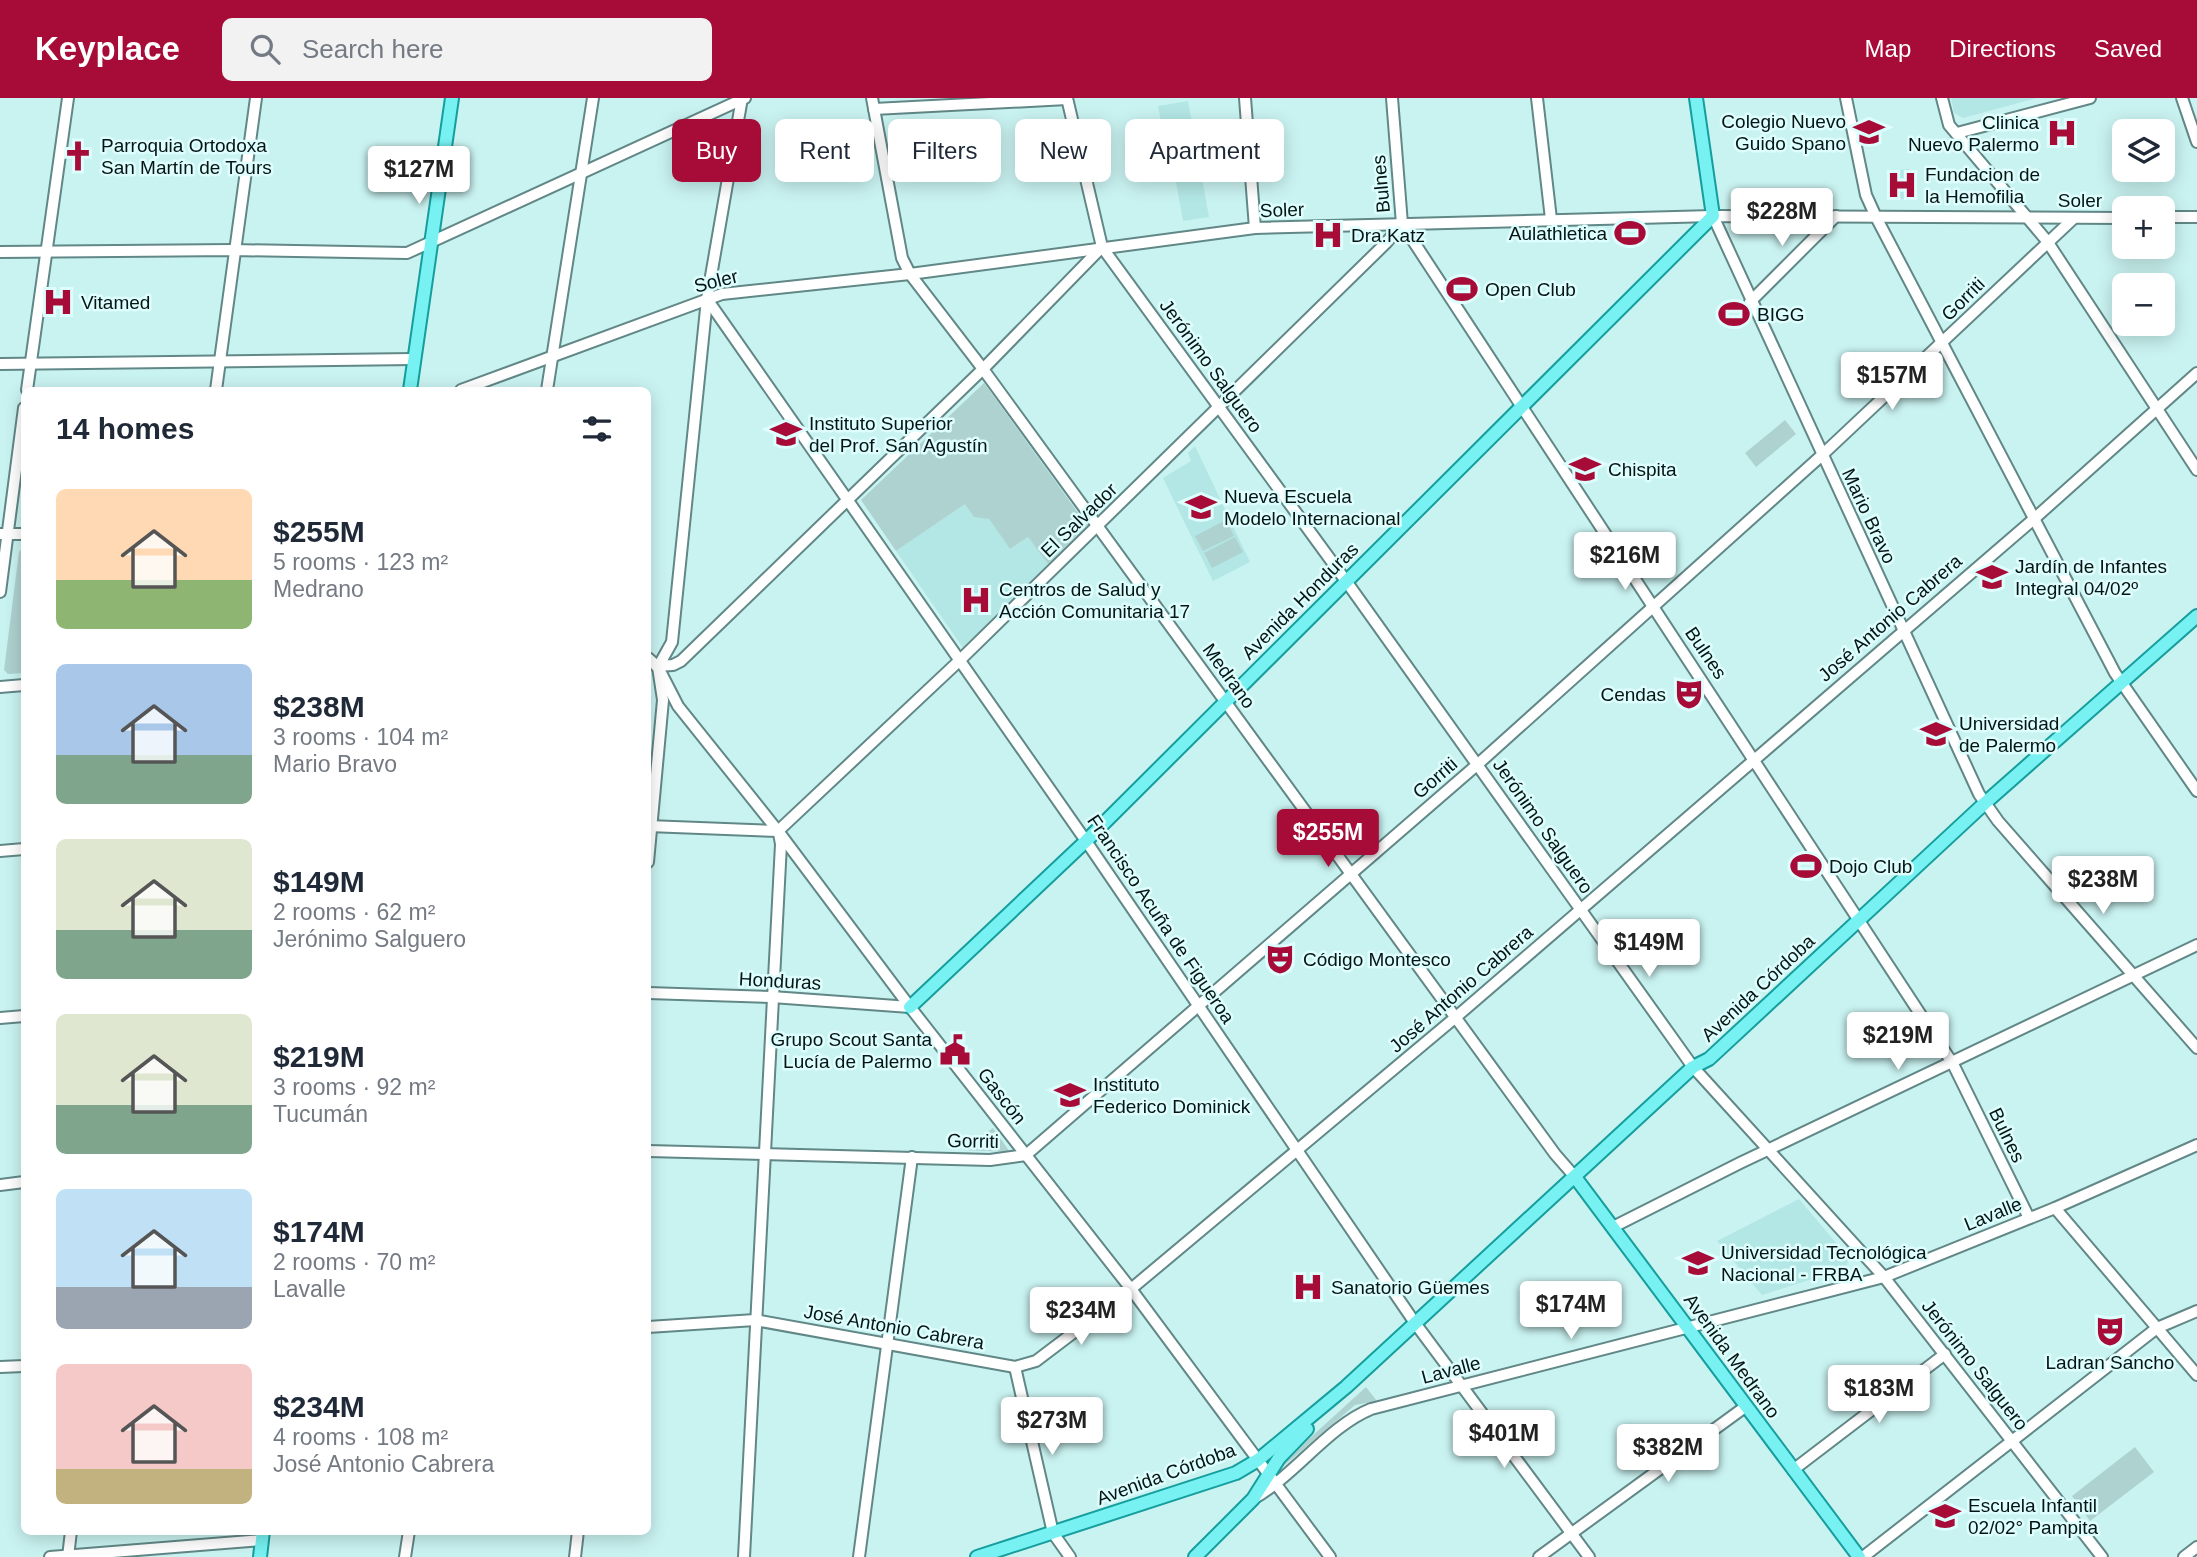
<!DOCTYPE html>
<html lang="en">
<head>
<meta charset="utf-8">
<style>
	:root { --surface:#fff; --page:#f2f2f3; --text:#1f2937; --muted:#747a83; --accent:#a60c37 }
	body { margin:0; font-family:Helvetica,sans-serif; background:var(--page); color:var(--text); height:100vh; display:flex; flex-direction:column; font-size:26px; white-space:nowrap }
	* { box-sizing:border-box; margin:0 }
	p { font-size:23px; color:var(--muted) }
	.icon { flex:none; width:38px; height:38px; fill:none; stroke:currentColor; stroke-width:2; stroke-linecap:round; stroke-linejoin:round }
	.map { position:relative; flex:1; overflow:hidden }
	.drawer { position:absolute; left:21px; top:289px; width:630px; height:1148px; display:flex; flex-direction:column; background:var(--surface); border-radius:10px; box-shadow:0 4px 18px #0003 }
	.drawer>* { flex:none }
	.top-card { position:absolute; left:672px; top:21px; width:665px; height:63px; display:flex; gap:14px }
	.fabs { position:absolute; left:2112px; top:21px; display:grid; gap:14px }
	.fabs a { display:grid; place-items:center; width:63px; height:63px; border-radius:10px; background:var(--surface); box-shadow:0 4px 18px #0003; font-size:35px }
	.price { position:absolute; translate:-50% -60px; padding:0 16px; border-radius:7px; background:#fff; color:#222; font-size:23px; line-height:46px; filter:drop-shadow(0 2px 4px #0008) }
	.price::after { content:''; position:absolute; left:50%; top:42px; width:21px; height:16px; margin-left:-10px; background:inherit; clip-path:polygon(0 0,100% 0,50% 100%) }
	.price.on { background:var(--accent); color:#fff }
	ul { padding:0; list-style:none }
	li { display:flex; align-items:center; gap:21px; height:175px; padding:0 35px }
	li span { display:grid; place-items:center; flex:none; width:196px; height:140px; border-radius:10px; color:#555 }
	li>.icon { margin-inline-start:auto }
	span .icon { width:84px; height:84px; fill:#fffc; stroke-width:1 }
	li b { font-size:30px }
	h2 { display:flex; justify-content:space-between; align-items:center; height:84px; padding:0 35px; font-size:30px }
	.tag { padding:0 24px; border-radius:10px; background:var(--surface); box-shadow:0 4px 18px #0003; font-size:24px; line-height:63px }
	.tag.on { background:var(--accent); color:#fff }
	header { display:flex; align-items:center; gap:42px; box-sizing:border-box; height:98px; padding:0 35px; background:var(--accent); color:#fff }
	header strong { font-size:33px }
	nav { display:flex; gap:38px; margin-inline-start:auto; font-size:24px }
	.search { width:490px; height:63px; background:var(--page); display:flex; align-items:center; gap:18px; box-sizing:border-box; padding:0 24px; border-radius:10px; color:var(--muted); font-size:26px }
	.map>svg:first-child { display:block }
</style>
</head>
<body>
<header>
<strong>Keyplace</strong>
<div class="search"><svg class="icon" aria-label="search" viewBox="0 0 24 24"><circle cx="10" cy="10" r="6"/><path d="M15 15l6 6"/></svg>Search here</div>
<nav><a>Map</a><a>Directions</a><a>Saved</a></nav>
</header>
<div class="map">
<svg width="2197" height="1459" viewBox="0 0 2197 1459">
	<rect width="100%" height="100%" fill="#c9f3f1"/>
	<!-- built -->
	<g fill="#b3e7e5">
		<polygon points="1951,0 2037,0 1963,20 1954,15"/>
		<polygon points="1188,3 1209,119 1183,123 1168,40 1164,40 1158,8"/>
		<polygon points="1909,71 1914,101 1894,101 1889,73"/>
		<polygon points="1195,348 1250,464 1213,483 1163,380 1191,363 1188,355"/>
		<polygon points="965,406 989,421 1010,451 1028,439 1048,466 963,550 896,453"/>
		<polygon points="1799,1101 1848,1159 1847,1170 1762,1197 1717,1143"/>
	</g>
	<!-- green -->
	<g fill="#aed2d0">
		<polygon points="984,285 1087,427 1048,466 1028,439 1010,451 989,421 974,419 965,406 896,453 861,402"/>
		<polygon points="1785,322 1796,336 1756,369 1745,355"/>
		<polygon points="1226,422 1234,438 1203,453 1195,438"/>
		<polygon points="1235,439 1243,454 1212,470 1204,455"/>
		<polygon points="24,448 24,575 8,576 4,572 19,454"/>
		<polygon points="993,1030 1010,1054 963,1052"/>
		<polygon points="1366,1289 1377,1303 1355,1307 1279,1372 1278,1369"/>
		<polygon points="2135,1349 2154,1374 2090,1423 2072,1398"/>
	</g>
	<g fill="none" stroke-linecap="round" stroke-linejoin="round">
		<!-- minor casing -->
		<g stroke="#618786" stroke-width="14">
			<g id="minor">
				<polyline points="872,0 902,160 910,176 983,271 1555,1056 1575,1079"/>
				<polyline points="1067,0 1102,149 1346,483 1693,969 1884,1179 2102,1459"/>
				<polyline points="1245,0 1255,130"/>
				<polyline points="1392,0 1402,126 1953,966 2029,1120"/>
				<polyline points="1537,0 1551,121"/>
				<polyline points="1846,0 1866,97 1876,119 2115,575 2197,693"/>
				<polyline points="1942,0 1949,27 2047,143 2197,372"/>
				<polyline points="2182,0 2197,44"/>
				<polyline points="874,11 1067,1"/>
				<polyline points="1957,35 2090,0"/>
				<polyline points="1713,118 1979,696 1998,723 2197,950"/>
				<polyline points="2163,119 2197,119"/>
				<polyline points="0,154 234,152 407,155 745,0"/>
				<polyline points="707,201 1086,743 1415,1225 1589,1459"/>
				<polyline points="1750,204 1836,118"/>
				<polyline points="0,266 414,261"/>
				<polyline points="27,292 68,0"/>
				<polyline points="216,292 256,0"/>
				<polyline points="461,292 722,196 910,176 1255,130 1713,118 2124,120"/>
				<polyline points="547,292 593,0"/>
				<polyline points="0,436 24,436"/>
				<polyline points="0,494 24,310"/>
				<polyline points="648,560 658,569 678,608 778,733 910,909 1131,1191 1330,1459"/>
				<polyline points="656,568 673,567 681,563 983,271 1102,149"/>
				<polyline points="0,589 24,587"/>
				<polyline points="648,728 778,733 959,563 1386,145 1402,126"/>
				<polyline points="0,753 24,751"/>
				<polyline points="648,764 663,602 658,569 672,544 707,201 742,0"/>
				<polyline points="648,895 772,899 910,909"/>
				<polyline points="0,920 24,918"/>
				<polyline points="648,1053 990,1062 1026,1057 1478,666 1821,358 2074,120"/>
				<polyline points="0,1087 24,1084"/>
				<polyline points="2055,1110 2197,1277"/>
				<polyline points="1613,1129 1740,1065 2197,847"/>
				<polyline points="648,1229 755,1222 1015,1269 1036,1263 1131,1191 1456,919 2035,420 2197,275"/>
				<polyline points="0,1269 24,1268"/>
				<polyline points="1015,1269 1053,1435 1070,1459"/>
				<polyline points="1793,1372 1945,1256"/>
				<path d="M 1253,1401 C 1295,1377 1329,1328 1371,1311 L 1884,1179 L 2055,1110 L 2197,1047"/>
				<polyline points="50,1459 262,1442"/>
				<polyline points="68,1459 71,1433"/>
				<polyline points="405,1459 409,1433"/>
				<polyline points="575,1459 578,1433"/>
				<polyline points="744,1459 781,746 779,735"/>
				<polyline points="859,1459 912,1059"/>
				<polyline points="1539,1459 1745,1309"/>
				<polyline points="1863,1459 2157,1230 2197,1213"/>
				<polyline points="2184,1459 2197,1449"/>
			</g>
		</g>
		<!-- major casing -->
		<g stroke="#159e9d" stroke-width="16">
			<g id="major">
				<polyline points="410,292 452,0"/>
				<polyline points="910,909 1086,743 1713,118 1696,0"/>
				<polyline points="1575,1079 1859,1459"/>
				<polyline points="260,1459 263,1433"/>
				<polyline points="977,1459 1236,1375 1258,1362 1346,1289 1693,969 1709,961 1985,705 2197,518"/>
				<polyline points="1195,1459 1253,1401 1279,1360 1307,1331"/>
			</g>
		</g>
		<!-- minor -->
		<use href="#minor" stroke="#fff" stroke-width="10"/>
		<!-- major -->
		<use href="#major" stroke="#77f1f1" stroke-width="12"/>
	</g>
	<!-- icons -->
	<defs>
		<g id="school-bare" transform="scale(2.415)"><path d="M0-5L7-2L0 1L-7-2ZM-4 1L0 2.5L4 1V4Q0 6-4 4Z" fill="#a60c37" stroke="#ddfefd" stroke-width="2.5" paint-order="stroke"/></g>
		<g id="hospital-bare" transform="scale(2.415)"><path d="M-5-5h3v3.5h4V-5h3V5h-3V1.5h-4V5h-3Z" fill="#a60c37" stroke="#ddfefd" stroke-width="2.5" paint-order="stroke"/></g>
		<g id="church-bare" transform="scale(2.415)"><path d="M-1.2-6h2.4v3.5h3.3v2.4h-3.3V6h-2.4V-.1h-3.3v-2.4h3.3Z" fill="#a60c37" stroke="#ddfefd" stroke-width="2.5" paint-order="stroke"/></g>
		<g id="stadium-bare" transform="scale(2.415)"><path d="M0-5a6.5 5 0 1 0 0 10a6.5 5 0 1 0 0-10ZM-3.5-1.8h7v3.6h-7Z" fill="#a60c37" stroke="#ddfefd" stroke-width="2.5" paint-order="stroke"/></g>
		<g id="university-bare" transform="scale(2.415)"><path d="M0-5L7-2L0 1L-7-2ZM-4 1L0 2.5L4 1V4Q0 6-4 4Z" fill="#a60c37" stroke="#ddfefd" stroke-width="2.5" paint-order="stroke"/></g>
		<g id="theatre-bare" transform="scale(2.415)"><path d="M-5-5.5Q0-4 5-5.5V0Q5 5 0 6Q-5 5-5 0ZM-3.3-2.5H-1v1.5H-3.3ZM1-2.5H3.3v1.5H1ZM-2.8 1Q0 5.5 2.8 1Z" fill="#a60c37" stroke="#ddfefd" stroke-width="2.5" paint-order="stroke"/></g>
		<g id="civic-bare" transform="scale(2.415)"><path d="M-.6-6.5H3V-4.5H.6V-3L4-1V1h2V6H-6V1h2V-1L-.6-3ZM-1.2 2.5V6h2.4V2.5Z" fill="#a60c37" stroke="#ddfefd" stroke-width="2.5" paint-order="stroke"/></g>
	</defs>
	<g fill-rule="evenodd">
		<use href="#school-bare" x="1869" y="34"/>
		<use href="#hospital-bare" x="2062" y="35"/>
		<use href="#church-bare" x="78" y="58"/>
		<use href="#hospital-bare" x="1902" y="87"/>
		<use href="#stadium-bare" x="1630" y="135"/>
		<use href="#hospital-bare" x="1328" y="137"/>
		<use href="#stadium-bare" x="1462" y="191"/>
		<use href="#hospital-bare" x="58" y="204"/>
		<use href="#stadium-bare" x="1734" y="216"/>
		<use href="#university-bare" x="786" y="336"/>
		<use href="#school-bare" x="1585" y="371"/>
		<use href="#school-bare" x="1201" y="409"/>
		<use href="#school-bare" x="1992" y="479"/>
		<use href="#hospital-bare" x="976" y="502"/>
		<use href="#theatre-bare" x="1689" y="596"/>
		<use href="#university-bare" x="1936" y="636"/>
		<use href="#stadium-bare" x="1806" y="768"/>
		<use href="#theatre-bare" x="1280" y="861"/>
		<use href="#civic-bare" x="955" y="952"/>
		<use href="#school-bare" x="1070" y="997"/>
		<use href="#university-bare" x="1698" y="1165"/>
		<use href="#hospital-bare" x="1308" y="1189"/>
		<use href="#theatre-bare" x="2110" y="1233"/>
		<use href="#school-bare" x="1945" y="1418"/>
	</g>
	<g text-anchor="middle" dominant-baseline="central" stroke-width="5" stroke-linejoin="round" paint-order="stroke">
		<!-- poi labels -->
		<g font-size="19" fill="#051414" stroke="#ddfefd" text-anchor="start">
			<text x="1846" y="23" text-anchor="end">Colegio Nuevo<tspan x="1846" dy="22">Guido Spano</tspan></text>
			<text x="2039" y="24" text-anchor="end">Clinica<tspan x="2039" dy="22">Nuevo Palermo</tspan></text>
			<text x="101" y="47">Parroquia Ortodoxa<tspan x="101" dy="22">San Martín de Tours</tspan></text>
			<text x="1925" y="76">Fundacion de<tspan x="1925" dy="22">la Hemofilia</tspan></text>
			<text x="1607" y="135" text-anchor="end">Aulathletica</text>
			<text x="1351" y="137">Dra.Katz</text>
			<text x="1485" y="191">Open Club</text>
			<text x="81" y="204">Vitamed</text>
			<text x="1757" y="216">BIGG</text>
			<text x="809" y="325">Instituto Superior<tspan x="809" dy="22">del Prof. San Agustín</tspan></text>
			<text x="1608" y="371">Chispita</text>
			<text x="1224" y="398">Nueva Escuela<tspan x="1224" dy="22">Modelo Internacional</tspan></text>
			<text x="2015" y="468">Jardín de Infantes<tspan x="2015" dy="22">Integral 04/02º</tspan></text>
			<text x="999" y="491">Centros de Salud y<tspan x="999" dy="22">Acción Comunitaria 17</tspan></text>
			<text x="1666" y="596" text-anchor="end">Cendas</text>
			<text x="1959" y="625">Universidad<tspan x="1959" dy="22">de Palermo</tspan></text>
			<text x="1829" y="768">Dojo Club</text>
			<text x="1303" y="861">Código Montesco</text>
			<text x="932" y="941" text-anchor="end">Grupo Scout Santa<tspan x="932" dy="22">Lucía de Palermo</tspan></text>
			<text x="1093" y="986">Instituto<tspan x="1093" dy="22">Federico Dominick</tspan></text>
			<text x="1721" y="1154">Universidad Tecnológica<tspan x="1721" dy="22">Nacional - FRBA</tspan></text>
			<text x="1331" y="1189">Sanatorio Güemes</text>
			<text x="2110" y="1264" text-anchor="middle">Ladran Sancho</text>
			<text x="1968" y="1407">Escuela Infantil<tspan x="1968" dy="22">02/02° Pampita</tspan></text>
		</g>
		<!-- street labels -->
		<g font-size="19" fill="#051414" stroke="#ddfefd">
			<text transform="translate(1381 86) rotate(-95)">Bulnes</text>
			<text x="2080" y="102">Soler</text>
			<text transform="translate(1282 112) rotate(-2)">Soler</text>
			<text transform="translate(716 183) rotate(-14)">Soler</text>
			<text transform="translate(1963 201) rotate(-45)">Gorriti</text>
			<text transform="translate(1211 268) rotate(54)">Jerónimo Salguero</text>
			<text transform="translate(1869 418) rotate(65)">Mario Bravo</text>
			<text transform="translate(1079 422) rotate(-44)">El Salvador</text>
			<text transform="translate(1300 503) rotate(-45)">Avenida Honduras</text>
			<text transform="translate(1890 520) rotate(-41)">José Antonio Cabrera</text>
			<text transform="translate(1706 555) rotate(56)">Bulnes</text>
			<text transform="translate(1229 578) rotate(54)">Medrano</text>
			<text transform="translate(1435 680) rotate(-41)">Gorriti</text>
			<text transform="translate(1543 728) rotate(55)">Jerónimo Salguero</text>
			<text transform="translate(1161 821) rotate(56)">Francisco Acuña de Figueroa</text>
			<text transform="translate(780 883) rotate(3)">Honduras</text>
			<text transform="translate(1758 890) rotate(-43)">Avenida Córdoba</text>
			<text transform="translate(1461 891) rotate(-41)">José Antonio Cabrera</text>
			<text transform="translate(1002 998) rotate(52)">Gascón</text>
			<text transform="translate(2007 1037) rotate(64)">Bulnes</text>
			<text transform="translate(973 1043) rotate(1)">Gorriti</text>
			<text transform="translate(1993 1116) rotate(-22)">Lavalle</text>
			<text transform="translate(894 1229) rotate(10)">José Antonio Cabrera</text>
			<text transform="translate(1732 1258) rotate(54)">Avenida Medrano</text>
			<text transform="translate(1975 1267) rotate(52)">Jerónimo Salguero</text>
			<text transform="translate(1451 1272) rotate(-15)">Lavalle</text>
			<text transform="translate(1166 1376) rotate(-20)">Avenida Córdoba</text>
		</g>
	</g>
</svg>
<div class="fabs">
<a><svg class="icon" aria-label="layers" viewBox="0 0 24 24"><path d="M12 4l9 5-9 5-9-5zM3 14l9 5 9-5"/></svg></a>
<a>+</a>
<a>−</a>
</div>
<b class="price" style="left:419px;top:108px">$127M</b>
<b class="price" style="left:1782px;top:150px">$228M</b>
<b class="price" style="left:1892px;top:314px">$157M</b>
<b class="price" style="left:1625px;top:494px">$216M</b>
<b class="price on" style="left:1328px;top:771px">$255M</b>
<b class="price" style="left:2103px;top:818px">$238M</b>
<b class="price" style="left:1649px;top:881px">$149M</b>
<b class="price" style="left:1898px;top:974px">$219M</b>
<b class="price" style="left:1571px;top:1243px">$174M</b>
<b class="price" style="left:1081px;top:1249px">$234M</b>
<b class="price" style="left:1879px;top:1327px">$183M</b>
<b class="price" style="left:1052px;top:1359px">$273M</b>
<b class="price" style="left:1504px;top:1372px">$401M</b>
<b class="price" style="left:1668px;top:1386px">$382M</b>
<div class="top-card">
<a class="tag on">Buy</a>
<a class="tag">Rent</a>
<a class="tag">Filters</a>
<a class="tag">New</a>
<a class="tag">Apartment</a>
</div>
<section class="drawer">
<h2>14 homes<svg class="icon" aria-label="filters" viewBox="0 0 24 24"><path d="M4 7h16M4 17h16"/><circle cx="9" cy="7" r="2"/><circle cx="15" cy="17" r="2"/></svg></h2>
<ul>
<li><span style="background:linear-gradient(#ffd9b3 65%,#8fb573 0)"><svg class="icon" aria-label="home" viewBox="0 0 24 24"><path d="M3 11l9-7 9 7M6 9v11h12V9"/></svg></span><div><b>$255M</b><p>5 rooms · 123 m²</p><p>Medrano</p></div></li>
<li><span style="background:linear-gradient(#a9c7e8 65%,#7fa58c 0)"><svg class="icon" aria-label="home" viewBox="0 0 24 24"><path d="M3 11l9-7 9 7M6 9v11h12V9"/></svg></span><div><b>$238M</b><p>3 rooms · 104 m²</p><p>Mario Bravo</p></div></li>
<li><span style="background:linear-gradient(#dfe7d0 65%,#7fa58c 0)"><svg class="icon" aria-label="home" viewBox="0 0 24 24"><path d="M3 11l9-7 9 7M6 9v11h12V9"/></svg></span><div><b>$149M</b><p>2 rooms · 62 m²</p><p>Jerónimo Salguero</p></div></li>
<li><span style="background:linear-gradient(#dfe7d0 65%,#7fa58c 0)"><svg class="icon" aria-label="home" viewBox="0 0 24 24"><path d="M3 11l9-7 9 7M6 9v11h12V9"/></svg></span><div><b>$219M</b><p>3 rooms · 92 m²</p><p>Tucumán</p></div></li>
<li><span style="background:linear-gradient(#bfe0f5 70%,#9aa5b1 0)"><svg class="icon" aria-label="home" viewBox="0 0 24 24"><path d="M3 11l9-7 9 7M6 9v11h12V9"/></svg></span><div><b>$174M</b><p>2 rooms · 70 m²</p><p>Lavalle</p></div></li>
<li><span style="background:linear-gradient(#f6c9c9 75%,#c2b280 0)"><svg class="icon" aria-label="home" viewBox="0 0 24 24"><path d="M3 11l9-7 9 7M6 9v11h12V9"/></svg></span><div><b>$234M</b><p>4 rooms · 108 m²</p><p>José Antonio Cabrera</p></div></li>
</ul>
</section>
</div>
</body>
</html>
